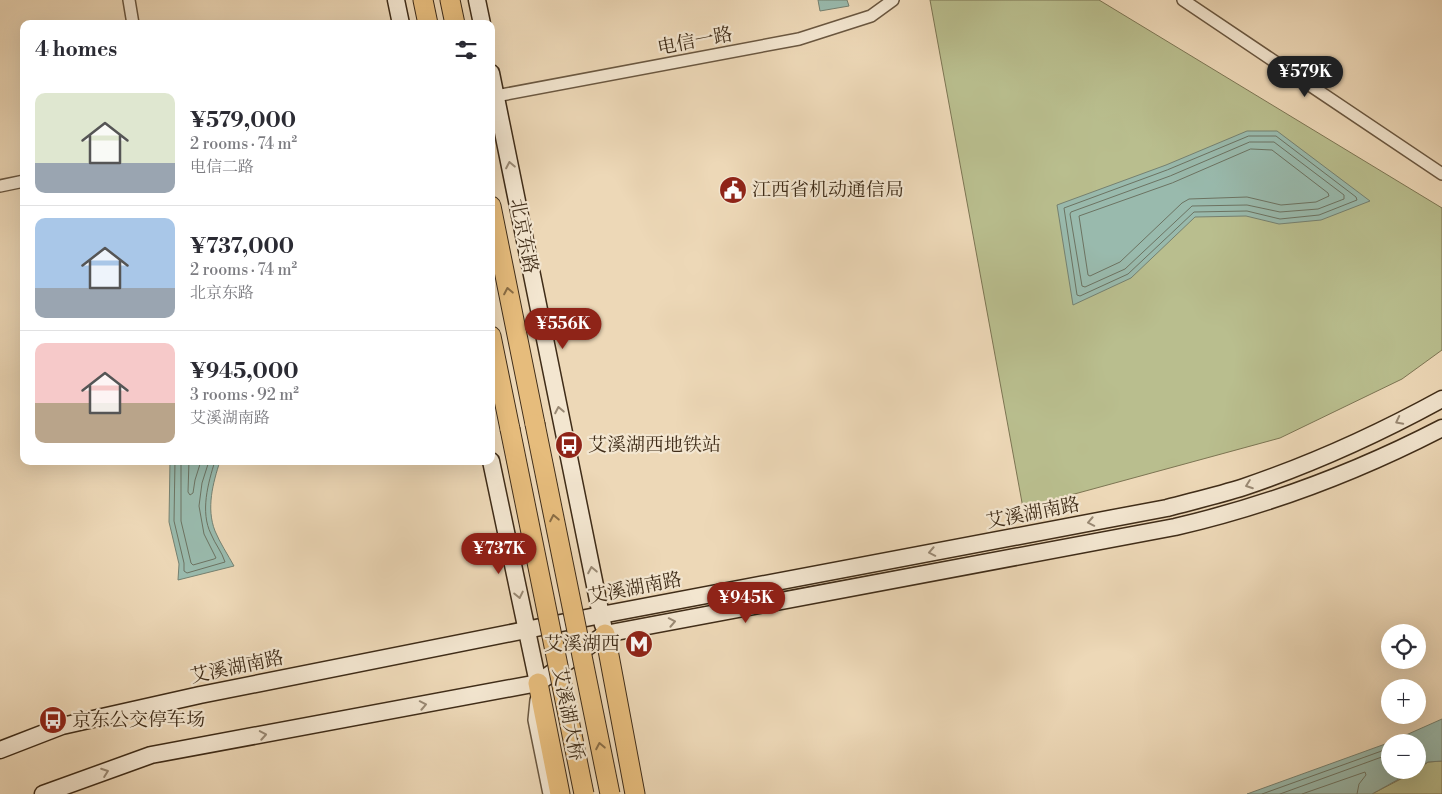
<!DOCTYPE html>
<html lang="en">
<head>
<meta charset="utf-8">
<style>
	:root { --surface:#fff; --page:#f2f2f3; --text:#2b2b33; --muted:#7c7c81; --line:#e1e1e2; --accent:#8f2418 }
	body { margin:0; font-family:"Libre Bodoni","Noto Serif SC",serif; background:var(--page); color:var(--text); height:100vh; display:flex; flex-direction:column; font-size:19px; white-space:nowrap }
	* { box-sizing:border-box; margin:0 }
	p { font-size:16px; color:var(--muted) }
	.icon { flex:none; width:28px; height:28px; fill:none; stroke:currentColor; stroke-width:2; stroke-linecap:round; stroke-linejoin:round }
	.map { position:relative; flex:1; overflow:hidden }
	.details { position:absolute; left:20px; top:20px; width:475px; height:445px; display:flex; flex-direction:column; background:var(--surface); border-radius:10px; box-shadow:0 5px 20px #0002 }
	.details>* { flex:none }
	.controls { position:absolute; left:1381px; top:624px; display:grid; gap:10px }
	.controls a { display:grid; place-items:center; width:45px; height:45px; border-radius:50%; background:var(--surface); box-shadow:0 5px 20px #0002; font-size:25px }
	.price { position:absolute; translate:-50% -42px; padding:0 11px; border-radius:18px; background:var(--accent); color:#fff; font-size:16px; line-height:32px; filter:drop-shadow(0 1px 2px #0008) }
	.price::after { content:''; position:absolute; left:50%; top:30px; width:15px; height:11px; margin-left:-8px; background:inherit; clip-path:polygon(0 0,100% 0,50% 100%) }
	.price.active { background:#222; color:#fff }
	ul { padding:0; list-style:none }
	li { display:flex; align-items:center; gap:15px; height:125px; padding:0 15px }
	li+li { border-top:1px solid var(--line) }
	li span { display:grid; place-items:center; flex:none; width:140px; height:100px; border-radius:10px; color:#555 }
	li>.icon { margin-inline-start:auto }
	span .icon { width:60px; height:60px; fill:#fffc; stroke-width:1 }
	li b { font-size:21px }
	h2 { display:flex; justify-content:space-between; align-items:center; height:60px; padding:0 15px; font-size:21px }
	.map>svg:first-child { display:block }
</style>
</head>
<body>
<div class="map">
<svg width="1442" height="794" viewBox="0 0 1442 794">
	<rect width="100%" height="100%" fill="#edd8b7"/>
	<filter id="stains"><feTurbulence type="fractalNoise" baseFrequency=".004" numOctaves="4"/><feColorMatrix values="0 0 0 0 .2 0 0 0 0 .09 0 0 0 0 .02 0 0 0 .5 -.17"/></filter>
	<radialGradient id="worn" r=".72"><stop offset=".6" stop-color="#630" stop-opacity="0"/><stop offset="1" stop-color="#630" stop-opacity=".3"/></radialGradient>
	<!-- green -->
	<g fill="#b9be8e" stroke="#7c7553">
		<polygon points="930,0 1099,0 1442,208 1442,350 1402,379 1280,438 1023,508"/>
		<polygon points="1442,761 1442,794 1372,794 1418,770 1428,762"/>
	</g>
	<!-- water -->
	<g fill="#99baad" stroke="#758171">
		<polygon points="818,0 847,0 849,6 820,11"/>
		<polygon points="1247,131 1277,131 1370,201 1321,220 1279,224 1246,216 1195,217 1131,278 1073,305 1057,205 1166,165"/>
		<path d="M 170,461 L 220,461 C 213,483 206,508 215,531 C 220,543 228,555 234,566 L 178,580 L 179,564 L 169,522 Z"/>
		<polygon points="1442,719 1442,761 1428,762 1418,768 1418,742 1390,742 1390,770 1415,770 1372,794 1247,794 1388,743"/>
	</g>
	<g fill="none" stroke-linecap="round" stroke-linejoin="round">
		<!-- shore -->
		<g stroke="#6c7362" stroke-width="1">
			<polygon points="1249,136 1276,136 1356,197 1357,200 1319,215 1280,219 1247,211 1194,212 1128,274 1080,296 1077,295 1064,208 1167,170"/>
			<polygon points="1250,142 1274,142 1344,195 1344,199 1318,209 1280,212 1247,205 1192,206 1125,269 1085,287 1082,286 1070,214 1071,212 1170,176"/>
			<polygon points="1251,149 1272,150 1328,193 1329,196 1316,202 1281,205 1247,197 1189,199 1182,203 1120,262 1090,276 1088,275 1079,216 1172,183"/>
			<path d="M 175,461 L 174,521 L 184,563 L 184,571 L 187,573 L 225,562 C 222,552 215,544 211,534 C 200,512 208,483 215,461"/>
			<polyline points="181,461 181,521 191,563 193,565 214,559 216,558 204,534 199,506 202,483 209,461"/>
			<polyline points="189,461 188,492 190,495 193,493 195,480 201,461"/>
			<polyline points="1262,794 1390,748"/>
			<polyline points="1280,794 1390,754"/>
			<polyline points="1302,794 1365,772 1366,775 1359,784 1357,794"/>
		</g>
		<!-- street casing -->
		<g stroke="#6a5740" stroke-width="14">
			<g id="street">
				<polyline points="129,0 133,24"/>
				<polyline points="1183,0 1442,174"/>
				<polyline points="496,96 799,39 871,16 893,0"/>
				<polyline points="0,186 24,181"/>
				<polyline points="536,700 534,720 549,794"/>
			</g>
		</g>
		<!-- secondary casing -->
		<g stroke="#3f2c18" stroke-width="19">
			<g id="secondary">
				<polyline points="396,0 401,24"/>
				<polyline points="477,0 482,24"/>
				<polyline points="491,73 603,625"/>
				<polyline points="491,461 538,683"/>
				<path d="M 0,750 L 62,726 L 200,695 L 601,615 L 1167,508 C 1193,501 1219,495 1244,487 C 1312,464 1380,433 1442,399"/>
				<path d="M 43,794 L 151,755 L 538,683 L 605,634 L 1175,527 C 1270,505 1355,473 1442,428"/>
			</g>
		</g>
		<!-- primary casing -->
		<g stroke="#3f2c18" stroke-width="21">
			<g id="primary">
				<polyline points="423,0 428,24"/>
				<polyline points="450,0 455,24"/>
				<polyline points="491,206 535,424"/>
				<polyline points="491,336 510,429"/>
				<polyline points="605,634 635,794"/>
				<polyline points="538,683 560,794"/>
			</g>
		</g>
		<!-- street -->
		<use href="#street" stroke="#f3e6d0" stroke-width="11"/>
		<!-- secondary -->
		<use href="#secondary" stroke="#f3e6d0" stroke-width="16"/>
		<!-- primary -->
		<use href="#primary" stroke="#e6bc7c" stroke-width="19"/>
		<!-- primary-bridge casing -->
		<g stroke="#3f2c18" stroke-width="21" stroke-linecap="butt">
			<g id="primary-bridge">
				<polyline points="535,424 610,794"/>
				<polyline points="510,429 584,794"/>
			</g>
		</g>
		<!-- primary-bridge -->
		<use href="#primary-bridge" stroke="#e6bc7c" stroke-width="19"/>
	</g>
	<!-- one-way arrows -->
	<defs><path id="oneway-chevron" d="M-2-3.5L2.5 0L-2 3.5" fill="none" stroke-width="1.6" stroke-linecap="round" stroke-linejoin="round" transform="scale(1.25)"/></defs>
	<g stroke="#998974">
		<use href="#oneway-chevron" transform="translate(510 165) rotate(-101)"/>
		<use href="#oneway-chevron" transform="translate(559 410) rotate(-101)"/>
		<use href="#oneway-chevron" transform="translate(1399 421) rotate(153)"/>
		<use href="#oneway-chevron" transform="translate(1249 485) rotate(160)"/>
		<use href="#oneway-chevron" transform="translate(1091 522) rotate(169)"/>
		<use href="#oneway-chevron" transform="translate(932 552) rotate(169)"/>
		<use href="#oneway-chevron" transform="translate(592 570) rotate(-101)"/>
		<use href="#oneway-chevron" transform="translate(519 595) rotate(78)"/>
		<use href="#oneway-chevron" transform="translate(672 622) rotate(-11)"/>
		<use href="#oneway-chevron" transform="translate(423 705) rotate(-11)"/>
		<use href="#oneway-chevron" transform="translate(263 735) rotate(-10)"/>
		<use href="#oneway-chevron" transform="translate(105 772) rotate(-20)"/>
	</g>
	<g stroke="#8a6d45">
		<use href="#oneway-chevron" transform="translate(508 291) rotate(-101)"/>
		<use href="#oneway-chevron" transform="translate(554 518) rotate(-101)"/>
		<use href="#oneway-chevron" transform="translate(600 746) rotate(-101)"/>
	</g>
	<!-- icons -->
	<defs>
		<g id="civic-disc" transform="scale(1.4375)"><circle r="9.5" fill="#8f2418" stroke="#f3e6d0"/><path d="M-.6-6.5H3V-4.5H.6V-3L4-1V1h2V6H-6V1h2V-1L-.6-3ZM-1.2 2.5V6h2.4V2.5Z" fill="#fff"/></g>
		<g id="bus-disc" transform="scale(1.4375)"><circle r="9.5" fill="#8f2418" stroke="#f3e6d0"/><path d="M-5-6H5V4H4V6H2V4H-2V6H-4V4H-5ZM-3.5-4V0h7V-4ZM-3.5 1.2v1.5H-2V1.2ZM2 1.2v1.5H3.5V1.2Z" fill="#fff"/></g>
		<g id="metro-disc" transform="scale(1.4375)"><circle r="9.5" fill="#8f2418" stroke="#f3e6d0"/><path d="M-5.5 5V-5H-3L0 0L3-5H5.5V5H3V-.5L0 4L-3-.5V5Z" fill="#fff"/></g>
	</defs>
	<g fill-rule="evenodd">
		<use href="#civic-disc" x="733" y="190"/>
		<use href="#bus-disc" x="569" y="445"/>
		<use href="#metro-disc" x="639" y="644"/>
		<use href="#bus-disc" x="53" y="720"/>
	</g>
	<g text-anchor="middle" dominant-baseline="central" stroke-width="4.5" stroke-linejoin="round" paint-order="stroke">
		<!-- street labels -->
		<g font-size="19" fill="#3f2c18" stroke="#f3e6d0">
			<text transform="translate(695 41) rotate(-11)">电信一路</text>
			<text transform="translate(524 236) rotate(79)">北京东路</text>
			<text transform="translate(1033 513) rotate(-11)">艾溪湖南路</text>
			<text transform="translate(635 588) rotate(-11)">艾溪湖南路</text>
			<text transform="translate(237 667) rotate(-12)">艾溪湖南路</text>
			<text transform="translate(568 714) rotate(79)">艾溪湖大桥</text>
		</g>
		<!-- poi labels -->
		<g font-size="19" fill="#3f2c18" stroke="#f3e6d0" text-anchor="start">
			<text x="752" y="190">江西省机动通信局</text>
			<text x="588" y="445">艾溪湖西地铁站</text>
			<text x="620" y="644" text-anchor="end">艾溪湖西</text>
			<text x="72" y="720">京东公交停车场</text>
		</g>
	</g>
	<rect width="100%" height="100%" filter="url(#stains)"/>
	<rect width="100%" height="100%" fill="url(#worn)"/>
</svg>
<div class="controls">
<a><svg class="icon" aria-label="locate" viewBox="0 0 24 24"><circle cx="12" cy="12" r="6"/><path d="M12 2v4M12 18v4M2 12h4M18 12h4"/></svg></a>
<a>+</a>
<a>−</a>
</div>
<b class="price active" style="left:1305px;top:98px">¥579K</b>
<b class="price" style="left:563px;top:350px">¥556K</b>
<b class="price" style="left:499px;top:575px">¥737K</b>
<b class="price" style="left:746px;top:624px">¥945K</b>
<section class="details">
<h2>4 homes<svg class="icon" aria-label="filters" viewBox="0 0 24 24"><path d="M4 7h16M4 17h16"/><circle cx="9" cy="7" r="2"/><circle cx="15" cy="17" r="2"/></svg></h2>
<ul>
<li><span style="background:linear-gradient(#dfe7d0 70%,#9aa5b1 0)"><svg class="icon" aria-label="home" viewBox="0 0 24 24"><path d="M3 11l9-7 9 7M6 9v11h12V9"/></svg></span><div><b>¥579,000</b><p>2 rooms · 74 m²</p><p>电信二路</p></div></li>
<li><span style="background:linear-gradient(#a9c7e8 70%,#9aa5b1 0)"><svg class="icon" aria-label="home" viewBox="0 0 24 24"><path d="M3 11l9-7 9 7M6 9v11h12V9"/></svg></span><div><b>¥737,000</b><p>2 rooms · 74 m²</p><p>北京东路</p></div></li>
<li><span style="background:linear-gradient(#f6c9c9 60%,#b9a48a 0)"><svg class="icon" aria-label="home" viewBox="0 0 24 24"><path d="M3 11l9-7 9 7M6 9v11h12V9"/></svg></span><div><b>¥945,000</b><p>3 rooms · 92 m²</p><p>艾溪湖南路</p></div></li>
</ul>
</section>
</div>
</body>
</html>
